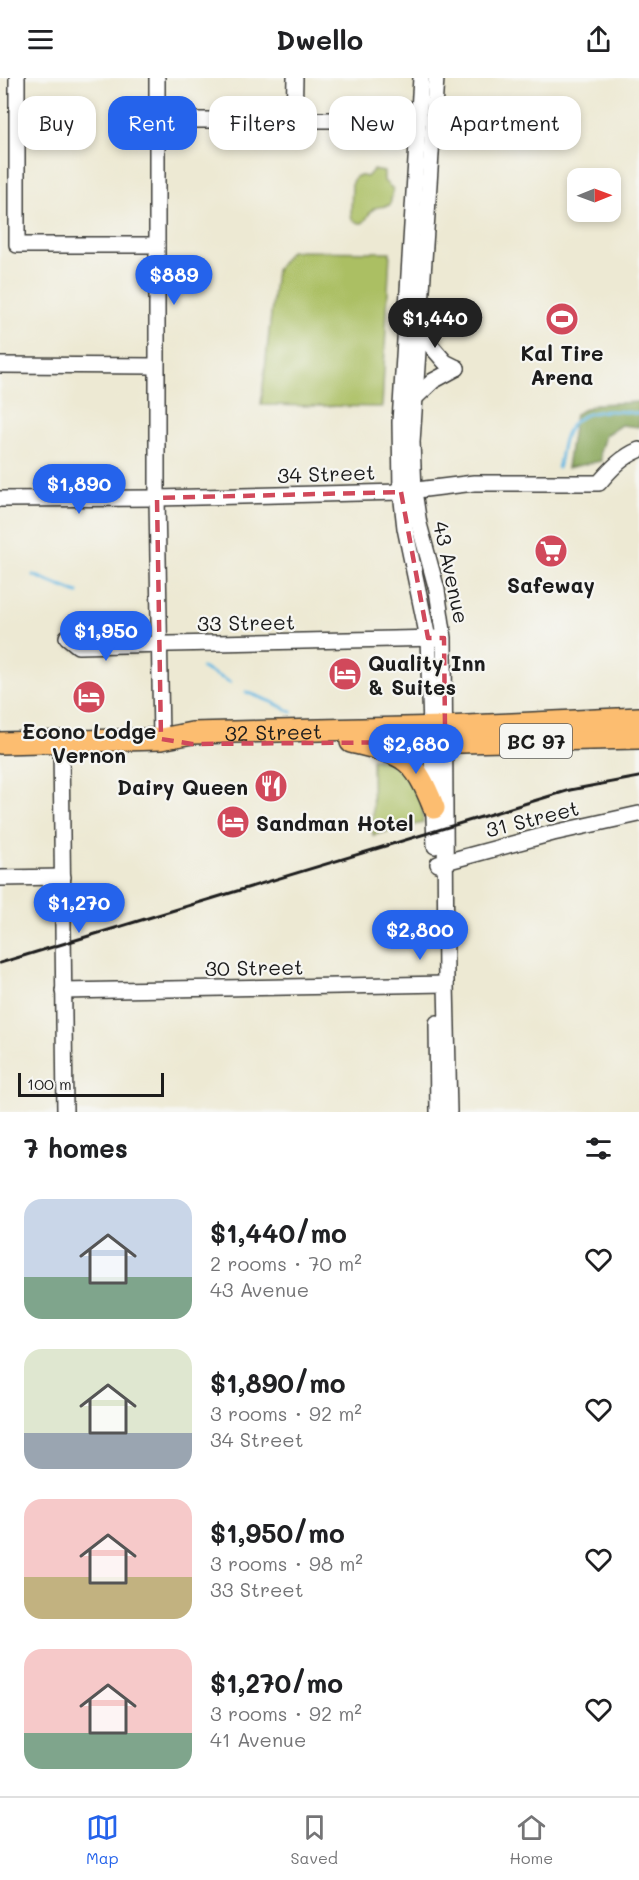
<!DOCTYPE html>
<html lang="en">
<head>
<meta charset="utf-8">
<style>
	:root { --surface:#fff; --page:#f6f6f6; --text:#202124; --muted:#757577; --line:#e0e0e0; --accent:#2563eb }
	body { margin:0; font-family:Mali,sans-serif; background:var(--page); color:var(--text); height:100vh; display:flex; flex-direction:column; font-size:22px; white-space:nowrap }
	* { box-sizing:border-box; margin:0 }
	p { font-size:20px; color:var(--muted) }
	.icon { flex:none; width:33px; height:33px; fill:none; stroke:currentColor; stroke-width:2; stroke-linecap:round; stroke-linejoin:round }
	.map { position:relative; height:1034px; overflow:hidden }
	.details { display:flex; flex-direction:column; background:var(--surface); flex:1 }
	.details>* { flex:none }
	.hud { position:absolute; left:18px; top:18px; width:603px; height:54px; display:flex; gap:12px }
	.needle { width:39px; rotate:89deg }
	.tools { position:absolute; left:567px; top:90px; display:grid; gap:12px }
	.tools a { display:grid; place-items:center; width:54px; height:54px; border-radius:12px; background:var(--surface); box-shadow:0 3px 9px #0003; font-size:30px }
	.scale { position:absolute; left:18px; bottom:15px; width:146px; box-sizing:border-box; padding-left:6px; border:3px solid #1c1c1c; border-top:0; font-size:16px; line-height:21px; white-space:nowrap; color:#1c1c1c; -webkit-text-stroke:4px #f6f6f2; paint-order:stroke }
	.price { position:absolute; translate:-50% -51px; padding:0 14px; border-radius:21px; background:var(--accent); color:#fff; font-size:20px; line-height:39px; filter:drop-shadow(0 2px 3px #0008) }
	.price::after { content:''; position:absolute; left:50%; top:36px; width:18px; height:14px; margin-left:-9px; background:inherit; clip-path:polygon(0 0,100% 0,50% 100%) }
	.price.selected { background:#222; color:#fff }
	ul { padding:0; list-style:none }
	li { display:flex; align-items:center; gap:18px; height:150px; padding:0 24px }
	li span { display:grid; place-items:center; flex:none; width:168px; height:120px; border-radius:18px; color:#555 }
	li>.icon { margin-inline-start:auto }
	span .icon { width:72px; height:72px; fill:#fffc; stroke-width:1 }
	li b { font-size:26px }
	h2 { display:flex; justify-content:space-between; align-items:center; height:72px; padding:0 24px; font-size:26px }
	.chip { padding:0 21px; border-radius:18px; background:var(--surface); box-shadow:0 3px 9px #0003; font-size:21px; line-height:54px }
	.chip.selected { background:var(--accent); color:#fff }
	header { display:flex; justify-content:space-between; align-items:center; height:78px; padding:0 24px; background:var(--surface); font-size:27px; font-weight:700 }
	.dock { display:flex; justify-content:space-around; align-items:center; height:84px; border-top:2px solid var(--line); background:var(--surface); font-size:16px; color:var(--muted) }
	.dock a { display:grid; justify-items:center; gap:3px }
	.dock .selected { color:var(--accent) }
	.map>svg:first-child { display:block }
</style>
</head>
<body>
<header><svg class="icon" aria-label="menu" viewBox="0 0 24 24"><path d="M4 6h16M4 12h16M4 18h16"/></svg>Dwello<svg class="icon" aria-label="share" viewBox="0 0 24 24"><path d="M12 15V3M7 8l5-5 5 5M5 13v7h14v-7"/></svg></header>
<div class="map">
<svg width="639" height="1034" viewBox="0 0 639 1034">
	<rect width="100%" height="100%" fill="#f6f6f2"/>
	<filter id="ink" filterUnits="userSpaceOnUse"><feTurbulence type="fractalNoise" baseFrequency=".0167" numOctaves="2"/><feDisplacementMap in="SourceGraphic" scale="12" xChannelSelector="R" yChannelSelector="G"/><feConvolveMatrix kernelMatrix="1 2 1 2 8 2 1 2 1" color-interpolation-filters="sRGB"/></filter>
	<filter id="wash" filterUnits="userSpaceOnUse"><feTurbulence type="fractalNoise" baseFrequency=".008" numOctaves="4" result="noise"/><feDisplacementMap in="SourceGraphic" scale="24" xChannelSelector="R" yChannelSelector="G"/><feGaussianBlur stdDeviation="1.35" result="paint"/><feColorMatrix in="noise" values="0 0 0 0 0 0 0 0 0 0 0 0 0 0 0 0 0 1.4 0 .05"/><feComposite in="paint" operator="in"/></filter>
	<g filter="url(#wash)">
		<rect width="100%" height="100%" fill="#ede9d3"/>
		<!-- green -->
		<g fill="#abbf63" stroke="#646e40" stroke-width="1.5">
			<path d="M 373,92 L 384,94 L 384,103 L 393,111 L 390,127 C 385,129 380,128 375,130 C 365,135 368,153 352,141 L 351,137 L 352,104 C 356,96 360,97 367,99 Z"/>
			<polygon points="290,173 390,174 382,329 261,327 276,192"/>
			<polygon points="372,681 386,681 405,692 422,725 423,745 373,757"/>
		</g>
		<!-- forest -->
		<polygon fill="#88a659" stroke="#52613a" stroke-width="1.5" points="639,324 639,349 621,347 605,357 600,374 601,383 567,390 575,336 595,326"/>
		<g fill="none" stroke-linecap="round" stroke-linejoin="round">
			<!-- stream -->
			<g stroke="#66b8e2" stroke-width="3">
				<path d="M 558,390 C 562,378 561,365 567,354 C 579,328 616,332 639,336"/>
				<polyline points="33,497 78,515"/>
				<polyline points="202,590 230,604"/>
				<polyline points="246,614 272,624 292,634"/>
			</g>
		</g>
	</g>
	<g filter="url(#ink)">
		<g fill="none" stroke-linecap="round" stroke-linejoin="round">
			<!-- minor casing -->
			<g stroke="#3b3b37" stroke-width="18">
				<g id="minor">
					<polyline points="17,0 17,167 157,167"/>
					<polyline points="157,0 157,420 161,661"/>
					<polyline points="421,0 400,344 401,414 405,450 428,560 435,768"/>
					<polyline points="436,0 412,364 414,413 419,446 437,512 444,560 446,906 449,1034"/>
					<polyline points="157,42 419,42"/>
					<polyline points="294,42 295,0"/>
					<polyline points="419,254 445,284 457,290"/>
					<polyline points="0,287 156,288"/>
					<polyline points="415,320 433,303 457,290"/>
					<path d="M 0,421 L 157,420 L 401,414 L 474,405 L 599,405 C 611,391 622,379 639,372"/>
					<polyline points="67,559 78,568 438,560"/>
					<polyline points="61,664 65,1034"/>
					<polyline points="438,786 553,755 639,736"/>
					<polyline points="0,800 63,799"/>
					<polyline points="63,913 446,906"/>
					<polyline points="437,945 438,1034"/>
				</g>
			</g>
			<!-- highway casing -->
			<g stroke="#3b3b37" stroke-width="24">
				<g id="highway">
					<path d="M 351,664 C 404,677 413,677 434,730"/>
					<polyline points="414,664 461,664 639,660"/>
					<path id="s1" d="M 0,665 L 161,661 L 192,655 L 445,649 L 639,640"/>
				</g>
			</g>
			<!-- minor -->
			<use href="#minor" stroke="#fff" stroke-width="15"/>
			<!-- highway -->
			<use href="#highway" stroke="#fcbd6f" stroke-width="21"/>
			<!-- rail -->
			<polyline stroke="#1c1c1c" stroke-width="3" points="0,885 570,712 639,699"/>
		</g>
	</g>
	<!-- marked area -->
	<path fill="none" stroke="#d1495b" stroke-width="4.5" stroke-dasharray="12 8" stroke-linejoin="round" d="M 401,414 L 428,560 L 444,560 L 445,649 L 432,649 L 432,664 L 192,666 L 161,661 L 157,420 Z"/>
	<!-- icons -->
	<defs>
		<g id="stadium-disc" transform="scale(1.725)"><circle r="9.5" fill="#d1495b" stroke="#f6f6f2"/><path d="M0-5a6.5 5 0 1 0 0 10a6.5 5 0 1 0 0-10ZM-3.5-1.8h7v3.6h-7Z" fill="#fff"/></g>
		<g id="supermarket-disc" transform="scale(1.725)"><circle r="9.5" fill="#d1495b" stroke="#f6f6f2"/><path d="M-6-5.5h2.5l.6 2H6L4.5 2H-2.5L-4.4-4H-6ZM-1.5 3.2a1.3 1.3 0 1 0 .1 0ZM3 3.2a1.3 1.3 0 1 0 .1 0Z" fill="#fff"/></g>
		<g id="hotel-disc" transform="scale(1.725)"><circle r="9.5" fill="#d1495b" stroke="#f6f6f2"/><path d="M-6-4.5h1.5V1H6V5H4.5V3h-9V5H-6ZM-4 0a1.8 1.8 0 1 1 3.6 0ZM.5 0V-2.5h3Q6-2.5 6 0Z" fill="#fff"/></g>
		<g id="restaurant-disc" transform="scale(1.725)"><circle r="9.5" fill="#d1495b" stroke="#f6f6f2"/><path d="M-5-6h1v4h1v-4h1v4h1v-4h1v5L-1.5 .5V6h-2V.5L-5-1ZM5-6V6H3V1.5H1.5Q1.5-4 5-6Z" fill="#fff"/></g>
	</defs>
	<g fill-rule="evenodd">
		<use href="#stadium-disc" x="562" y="241"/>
		<use href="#supermarket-disc" x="551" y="473"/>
		<use href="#hotel-disc" x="345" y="596"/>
		<use href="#hotel-disc" x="89" y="619"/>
		<use href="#restaurant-disc" x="271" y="708"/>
		<use href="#hotel-disc" x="233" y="744"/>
	</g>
	<g text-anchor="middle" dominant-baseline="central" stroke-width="4.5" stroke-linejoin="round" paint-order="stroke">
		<!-- shield labels -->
		<rect fill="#f6f6f2" stroke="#5d5d5c" stroke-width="1.5" x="500" y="646" width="72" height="34" rx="4.5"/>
		<g font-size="20" font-weight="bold" fill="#1c1c1c">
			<text x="536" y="663">BC 97</text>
		</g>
		<!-- poi labels -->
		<g font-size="21" font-weight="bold" fill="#1c1c1c" stroke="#f6f6f2">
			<text x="562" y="274">Kal Tire<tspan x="562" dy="24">Arena</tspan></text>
			<text x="551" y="506">Safeway</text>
			<text x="368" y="584" text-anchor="start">Quality Inn<tspan x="368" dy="24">&amp; Suites</tspan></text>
			<text x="89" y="652">Econo Lodge<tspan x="89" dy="24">Vernon</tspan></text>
			<text x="248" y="708" text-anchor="end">Dairy Queen</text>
			<text x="256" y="744" text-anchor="start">Sandman Hotel</text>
		</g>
		<!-- street labels -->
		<g font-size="21" fill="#1c1c1c" stroke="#f6f6f2">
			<text transform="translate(326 395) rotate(-2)">34 Street</text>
			<text transform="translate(452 494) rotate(78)">43 Avenue</text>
			<text transform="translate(246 544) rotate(-1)">33 Street</text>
			<text stroke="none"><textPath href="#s1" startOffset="274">32 Street</textPath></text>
			<text transform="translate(532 740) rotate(-14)">31 Street</text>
			<text transform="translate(254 889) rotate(-1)">30 Street</text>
		</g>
	</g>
</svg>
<div class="tools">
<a><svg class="needle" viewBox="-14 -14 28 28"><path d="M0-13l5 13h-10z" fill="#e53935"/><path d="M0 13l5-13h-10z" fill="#757577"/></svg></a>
</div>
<div class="scale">100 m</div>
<b class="price" style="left:174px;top:228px">$889</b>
<b class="price selected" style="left:435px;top:271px">$1,440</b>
<b class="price" style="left:79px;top:437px">$1,890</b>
<b class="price" style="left:106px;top:584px">$1,950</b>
<b class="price" style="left:416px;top:697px">$2,680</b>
<b class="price" style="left:79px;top:856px">$1,270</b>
<b class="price" style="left:420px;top:883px">$2,800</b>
<div class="hud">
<a class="chip">Buy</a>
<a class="chip selected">Rent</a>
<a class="chip">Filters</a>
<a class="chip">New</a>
<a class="chip">Apartment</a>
</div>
</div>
<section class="details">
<h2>7 homes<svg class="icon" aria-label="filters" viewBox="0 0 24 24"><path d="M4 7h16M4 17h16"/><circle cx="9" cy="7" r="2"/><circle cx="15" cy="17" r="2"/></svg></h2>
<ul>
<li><span style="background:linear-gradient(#c9d6e8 65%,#7fa58c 0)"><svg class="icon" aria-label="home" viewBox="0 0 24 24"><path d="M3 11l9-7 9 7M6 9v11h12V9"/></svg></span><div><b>$1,440/mo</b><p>2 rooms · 70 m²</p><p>43 Avenue</p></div><svg class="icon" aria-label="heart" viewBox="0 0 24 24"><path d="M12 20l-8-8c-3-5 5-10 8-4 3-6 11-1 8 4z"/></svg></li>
<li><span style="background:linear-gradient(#dfe7d0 70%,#9aa5b1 0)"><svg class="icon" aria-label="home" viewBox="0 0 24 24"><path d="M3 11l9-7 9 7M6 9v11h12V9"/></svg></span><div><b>$1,890/mo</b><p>3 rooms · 92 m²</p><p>34 Street</p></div><svg class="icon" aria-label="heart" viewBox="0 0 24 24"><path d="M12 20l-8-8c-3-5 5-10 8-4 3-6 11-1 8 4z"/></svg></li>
<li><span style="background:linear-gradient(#f6c9c9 65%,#c2b280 0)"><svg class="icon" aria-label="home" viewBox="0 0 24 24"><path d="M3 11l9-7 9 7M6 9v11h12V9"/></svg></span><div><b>$1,950/mo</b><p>3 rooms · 98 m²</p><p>33 Street</p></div><svg class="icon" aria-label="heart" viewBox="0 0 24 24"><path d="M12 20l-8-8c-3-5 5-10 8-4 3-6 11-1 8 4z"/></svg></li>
<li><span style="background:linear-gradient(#f6c9c9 70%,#7fa58c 0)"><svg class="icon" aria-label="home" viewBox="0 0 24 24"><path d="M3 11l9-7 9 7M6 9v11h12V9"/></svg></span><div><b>$1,270/mo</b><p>3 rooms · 92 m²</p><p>41 Avenue</p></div><svg class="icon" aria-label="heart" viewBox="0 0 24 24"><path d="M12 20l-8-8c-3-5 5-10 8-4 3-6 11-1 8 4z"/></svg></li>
</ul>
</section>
<nav class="dock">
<a class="selected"><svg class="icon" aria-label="map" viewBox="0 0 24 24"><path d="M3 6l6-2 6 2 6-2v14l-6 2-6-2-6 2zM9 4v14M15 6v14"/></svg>Map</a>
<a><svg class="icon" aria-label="saved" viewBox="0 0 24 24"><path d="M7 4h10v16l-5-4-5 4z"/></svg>Saved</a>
<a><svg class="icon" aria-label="home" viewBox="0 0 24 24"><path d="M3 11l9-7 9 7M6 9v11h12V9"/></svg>Home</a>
</nav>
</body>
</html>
